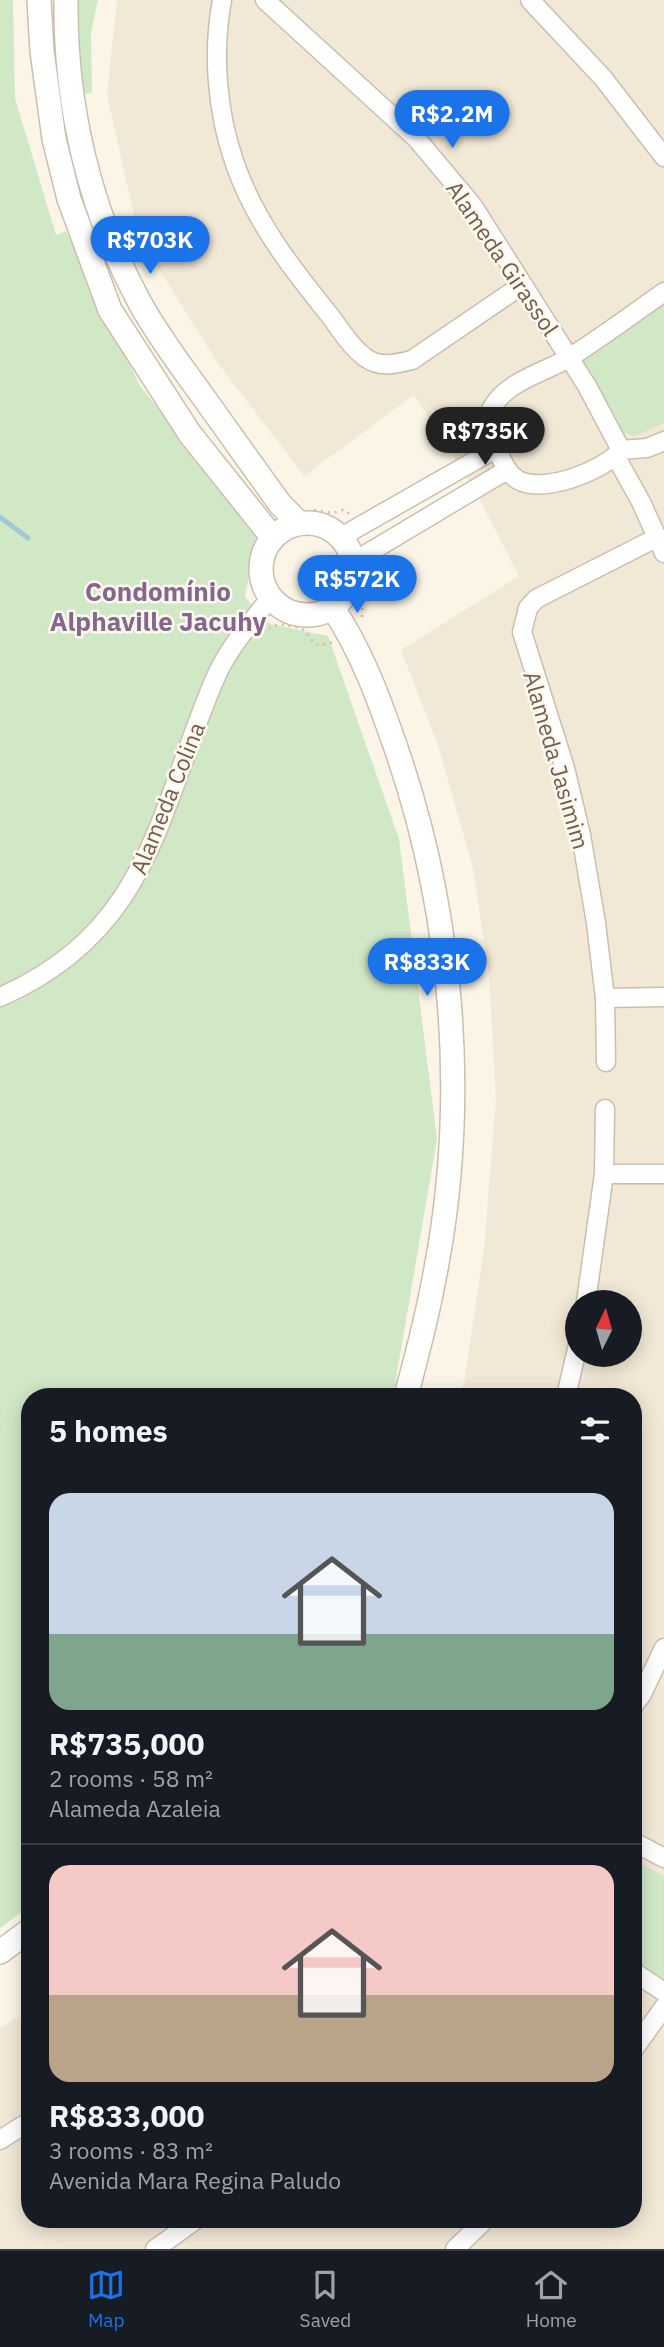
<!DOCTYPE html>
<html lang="en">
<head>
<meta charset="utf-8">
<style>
	:root { --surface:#171b24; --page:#242831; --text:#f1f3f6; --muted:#9ea1a6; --line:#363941; --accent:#1a73e8 }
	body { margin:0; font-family:"IBM Plex Sans",sans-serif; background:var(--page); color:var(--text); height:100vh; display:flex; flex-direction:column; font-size:26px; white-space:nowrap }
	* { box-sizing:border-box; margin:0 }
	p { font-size:23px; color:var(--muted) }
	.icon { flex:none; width:38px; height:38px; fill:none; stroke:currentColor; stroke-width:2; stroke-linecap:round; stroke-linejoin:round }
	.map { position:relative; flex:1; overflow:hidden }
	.panel { position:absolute; left:21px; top:1388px; width:621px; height:840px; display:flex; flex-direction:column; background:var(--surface); border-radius:28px; box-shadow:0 4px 18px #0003 }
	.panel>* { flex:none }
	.needle { width:46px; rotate:5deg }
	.controls { position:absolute; left:565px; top:1290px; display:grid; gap:14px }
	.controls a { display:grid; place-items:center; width:77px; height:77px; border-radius:50%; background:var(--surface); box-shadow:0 4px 18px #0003; font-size:35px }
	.price { position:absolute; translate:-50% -60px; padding:0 16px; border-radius:24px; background:var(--accent); color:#fff; font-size:23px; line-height:46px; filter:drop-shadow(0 2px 4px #0008) }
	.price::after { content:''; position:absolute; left:50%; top:42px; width:21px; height:16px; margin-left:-10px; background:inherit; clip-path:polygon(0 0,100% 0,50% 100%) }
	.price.current { background:#222; color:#fff }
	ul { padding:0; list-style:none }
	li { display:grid; align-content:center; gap:14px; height:371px; padding:0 28px }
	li+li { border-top:2px solid var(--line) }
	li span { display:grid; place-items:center; height:217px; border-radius:21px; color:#555 }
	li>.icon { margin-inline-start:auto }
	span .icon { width:126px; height:126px; fill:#fffc; stroke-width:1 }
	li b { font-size:30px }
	h2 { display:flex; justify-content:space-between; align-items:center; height:84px; padding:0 28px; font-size:30px }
	.tabs { display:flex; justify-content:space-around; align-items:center; height:98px; border-top:2px solid var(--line); background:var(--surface); font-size:19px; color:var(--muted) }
	.tabs a { display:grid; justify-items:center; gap:4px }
	.tabs .current { color:var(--accent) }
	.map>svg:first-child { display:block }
</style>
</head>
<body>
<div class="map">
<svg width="664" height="2249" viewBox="0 0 664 2249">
	<rect width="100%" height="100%" fill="#fbf5e7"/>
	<!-- residential -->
	<path fill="#f2e8d6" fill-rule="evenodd" d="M 117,0 L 664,0 L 664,2249 L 0,2249 L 0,2028 L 30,2010 L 30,2219 L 634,2219 L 634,1396 L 459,1396 L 464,1383 L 484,1249 L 496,1099 L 489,975 L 473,868 L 438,745 L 401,650 L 519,576 L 474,489 L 414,395 L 304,476 L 217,362 L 139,237 L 107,95 ZM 578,1302 L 630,1302 L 630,1354 L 578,1354 Z"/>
	<!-- green -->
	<g fill="#d1e8c7">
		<polygon points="0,0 13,0 15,98 56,235 66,231 139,384 257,535 245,597 270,624 328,636 399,839 437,1139 393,1396 30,1396 30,1906 0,1928"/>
		<polygon points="72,0 98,0 91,32 92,93 77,95"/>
		<polygon points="664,283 664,423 635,436 615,430 578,367 582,349 640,300"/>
		<polygon points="634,1859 664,1877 664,1994 634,1972"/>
	</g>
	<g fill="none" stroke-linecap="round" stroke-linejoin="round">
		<!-- stream -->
		<polyline stroke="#a4c8d4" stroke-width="5" points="0,517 28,538"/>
		<!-- minor casing -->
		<g stroke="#ccbeae" stroke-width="21">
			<g id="minor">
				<path d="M 222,0 C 212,53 217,113 235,164 C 255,222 293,270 331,317 C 341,331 352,348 366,358 C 380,368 396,364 412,360 L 522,285"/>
				<polyline points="265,0 416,138 473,206 587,386 621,450"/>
				<polyline points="530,0 603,78 664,157"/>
				<path d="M 664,292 C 633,314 603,336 572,356 C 547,372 507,380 492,408 C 486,418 491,434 495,444 C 500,456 506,473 518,480 C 544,494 603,471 621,450 L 647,448 L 664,441"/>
				<polyline points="616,457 641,502 664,553"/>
				<polyline points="341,537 497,448"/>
				<polyline points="353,562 507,470"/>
				<path d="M 0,997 C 149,932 158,813 214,681 C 227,649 250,624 271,597"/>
				<polyline points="605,998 664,997"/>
				<polyline points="606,1062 605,998 596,923 581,835 565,768 522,632 528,608 536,599 658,537"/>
				<polyline points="604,1174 664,1174"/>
				<polyline points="586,1302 604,1174 605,1109"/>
				<polyline points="566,1396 578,1345"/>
				<polyline points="634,1705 642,1694 664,1648"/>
				<polyline points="634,1842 664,1858"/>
				<polyline points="634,1972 664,1992"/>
				<polyline points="634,2049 664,2007"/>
				<polyline points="0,2140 30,2121"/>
				<polyline points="155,2249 197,2219"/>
				<polyline points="455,2249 486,2219"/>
			</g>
		</g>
		<!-- tertiary casing -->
		<g stroke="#ccbeae" stroke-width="26">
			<g id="tertiary">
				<polyline points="39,0 42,51 54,139 69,199 110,310 190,434 273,538"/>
				<path d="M 66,0 C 65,105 89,210 140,303 C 157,334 178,362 199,391 C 226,429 253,466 280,504 L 299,523"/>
				<circle cx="307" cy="569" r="46"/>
				<path d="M 332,607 C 362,651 380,702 397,751 C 455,920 469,1109 433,1284 C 426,1322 416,1359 406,1396"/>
				<polyline points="0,1952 30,1930"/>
			</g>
		</g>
		<!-- path -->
		<g stroke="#d3bba4" stroke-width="2.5" stroke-dasharray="2 5" stroke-linecap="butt">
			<polyline points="314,510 332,513 343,510 347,511 349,514"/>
			<polyline points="362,617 363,600 370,572"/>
			<path d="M 269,629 L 279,624 L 301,628 C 315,640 311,650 333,642"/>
		</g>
		<!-- minor -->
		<use href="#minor" stroke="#fff" stroke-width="18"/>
		<!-- tertiary -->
		<use href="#tertiary" stroke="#fff" stroke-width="23"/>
	</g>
	<g text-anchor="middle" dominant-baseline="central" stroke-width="5" stroke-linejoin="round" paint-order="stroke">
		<!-- street labels -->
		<g font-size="23" fill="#735e4d" stroke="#fef9ee">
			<text transform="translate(503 258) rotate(56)">Alameda Girassol</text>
			<text transform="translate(557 760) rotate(74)">Alameda Jasimim</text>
			<text transform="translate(167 798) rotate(-68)">Alameda Colina</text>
		</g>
		<!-- quarter labels -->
		<g font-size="26" font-weight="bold" fill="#85668f" stroke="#fef9ee">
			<text x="158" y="591">Condomínio<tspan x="158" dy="30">Alphaville Jacuhy</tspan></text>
		</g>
	</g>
</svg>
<div class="controls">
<a><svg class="needle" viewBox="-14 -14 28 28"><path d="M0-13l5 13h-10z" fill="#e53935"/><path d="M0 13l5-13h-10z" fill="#9ea1a6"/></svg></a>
</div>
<b class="price" style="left:452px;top:150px">R$2.2M</b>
<b class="price" style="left:150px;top:276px">R$703K</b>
<b class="price current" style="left:485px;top:467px">R$735K</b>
<b class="price" style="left:357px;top:615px">R$572K</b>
<b class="price" style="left:427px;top:998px">R$833K</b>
<section class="panel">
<h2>5 homes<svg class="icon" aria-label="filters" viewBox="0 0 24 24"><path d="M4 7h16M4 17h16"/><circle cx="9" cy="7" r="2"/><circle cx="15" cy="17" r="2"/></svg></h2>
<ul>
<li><span style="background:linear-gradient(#c9d6e8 65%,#7fa58c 0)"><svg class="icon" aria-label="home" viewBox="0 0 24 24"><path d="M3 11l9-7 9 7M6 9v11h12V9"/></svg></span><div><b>R$735,000</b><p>2 rooms · 58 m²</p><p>Alameda Azaleia</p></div></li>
<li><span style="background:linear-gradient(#f6c9c9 60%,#b9a48a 0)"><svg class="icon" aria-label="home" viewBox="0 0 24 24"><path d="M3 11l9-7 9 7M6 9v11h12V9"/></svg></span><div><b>R$833,000</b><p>3 rooms · 83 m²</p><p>Avenida Mara Regina Paludo</p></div></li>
</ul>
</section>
</div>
<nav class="tabs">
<a class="current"><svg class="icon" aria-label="map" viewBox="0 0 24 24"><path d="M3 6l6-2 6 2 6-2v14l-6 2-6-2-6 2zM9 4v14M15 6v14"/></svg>Map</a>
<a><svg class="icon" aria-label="saved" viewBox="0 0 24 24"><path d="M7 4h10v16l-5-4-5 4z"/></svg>Saved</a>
<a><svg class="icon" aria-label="home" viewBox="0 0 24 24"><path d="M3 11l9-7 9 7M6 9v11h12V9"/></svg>Home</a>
</nav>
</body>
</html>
